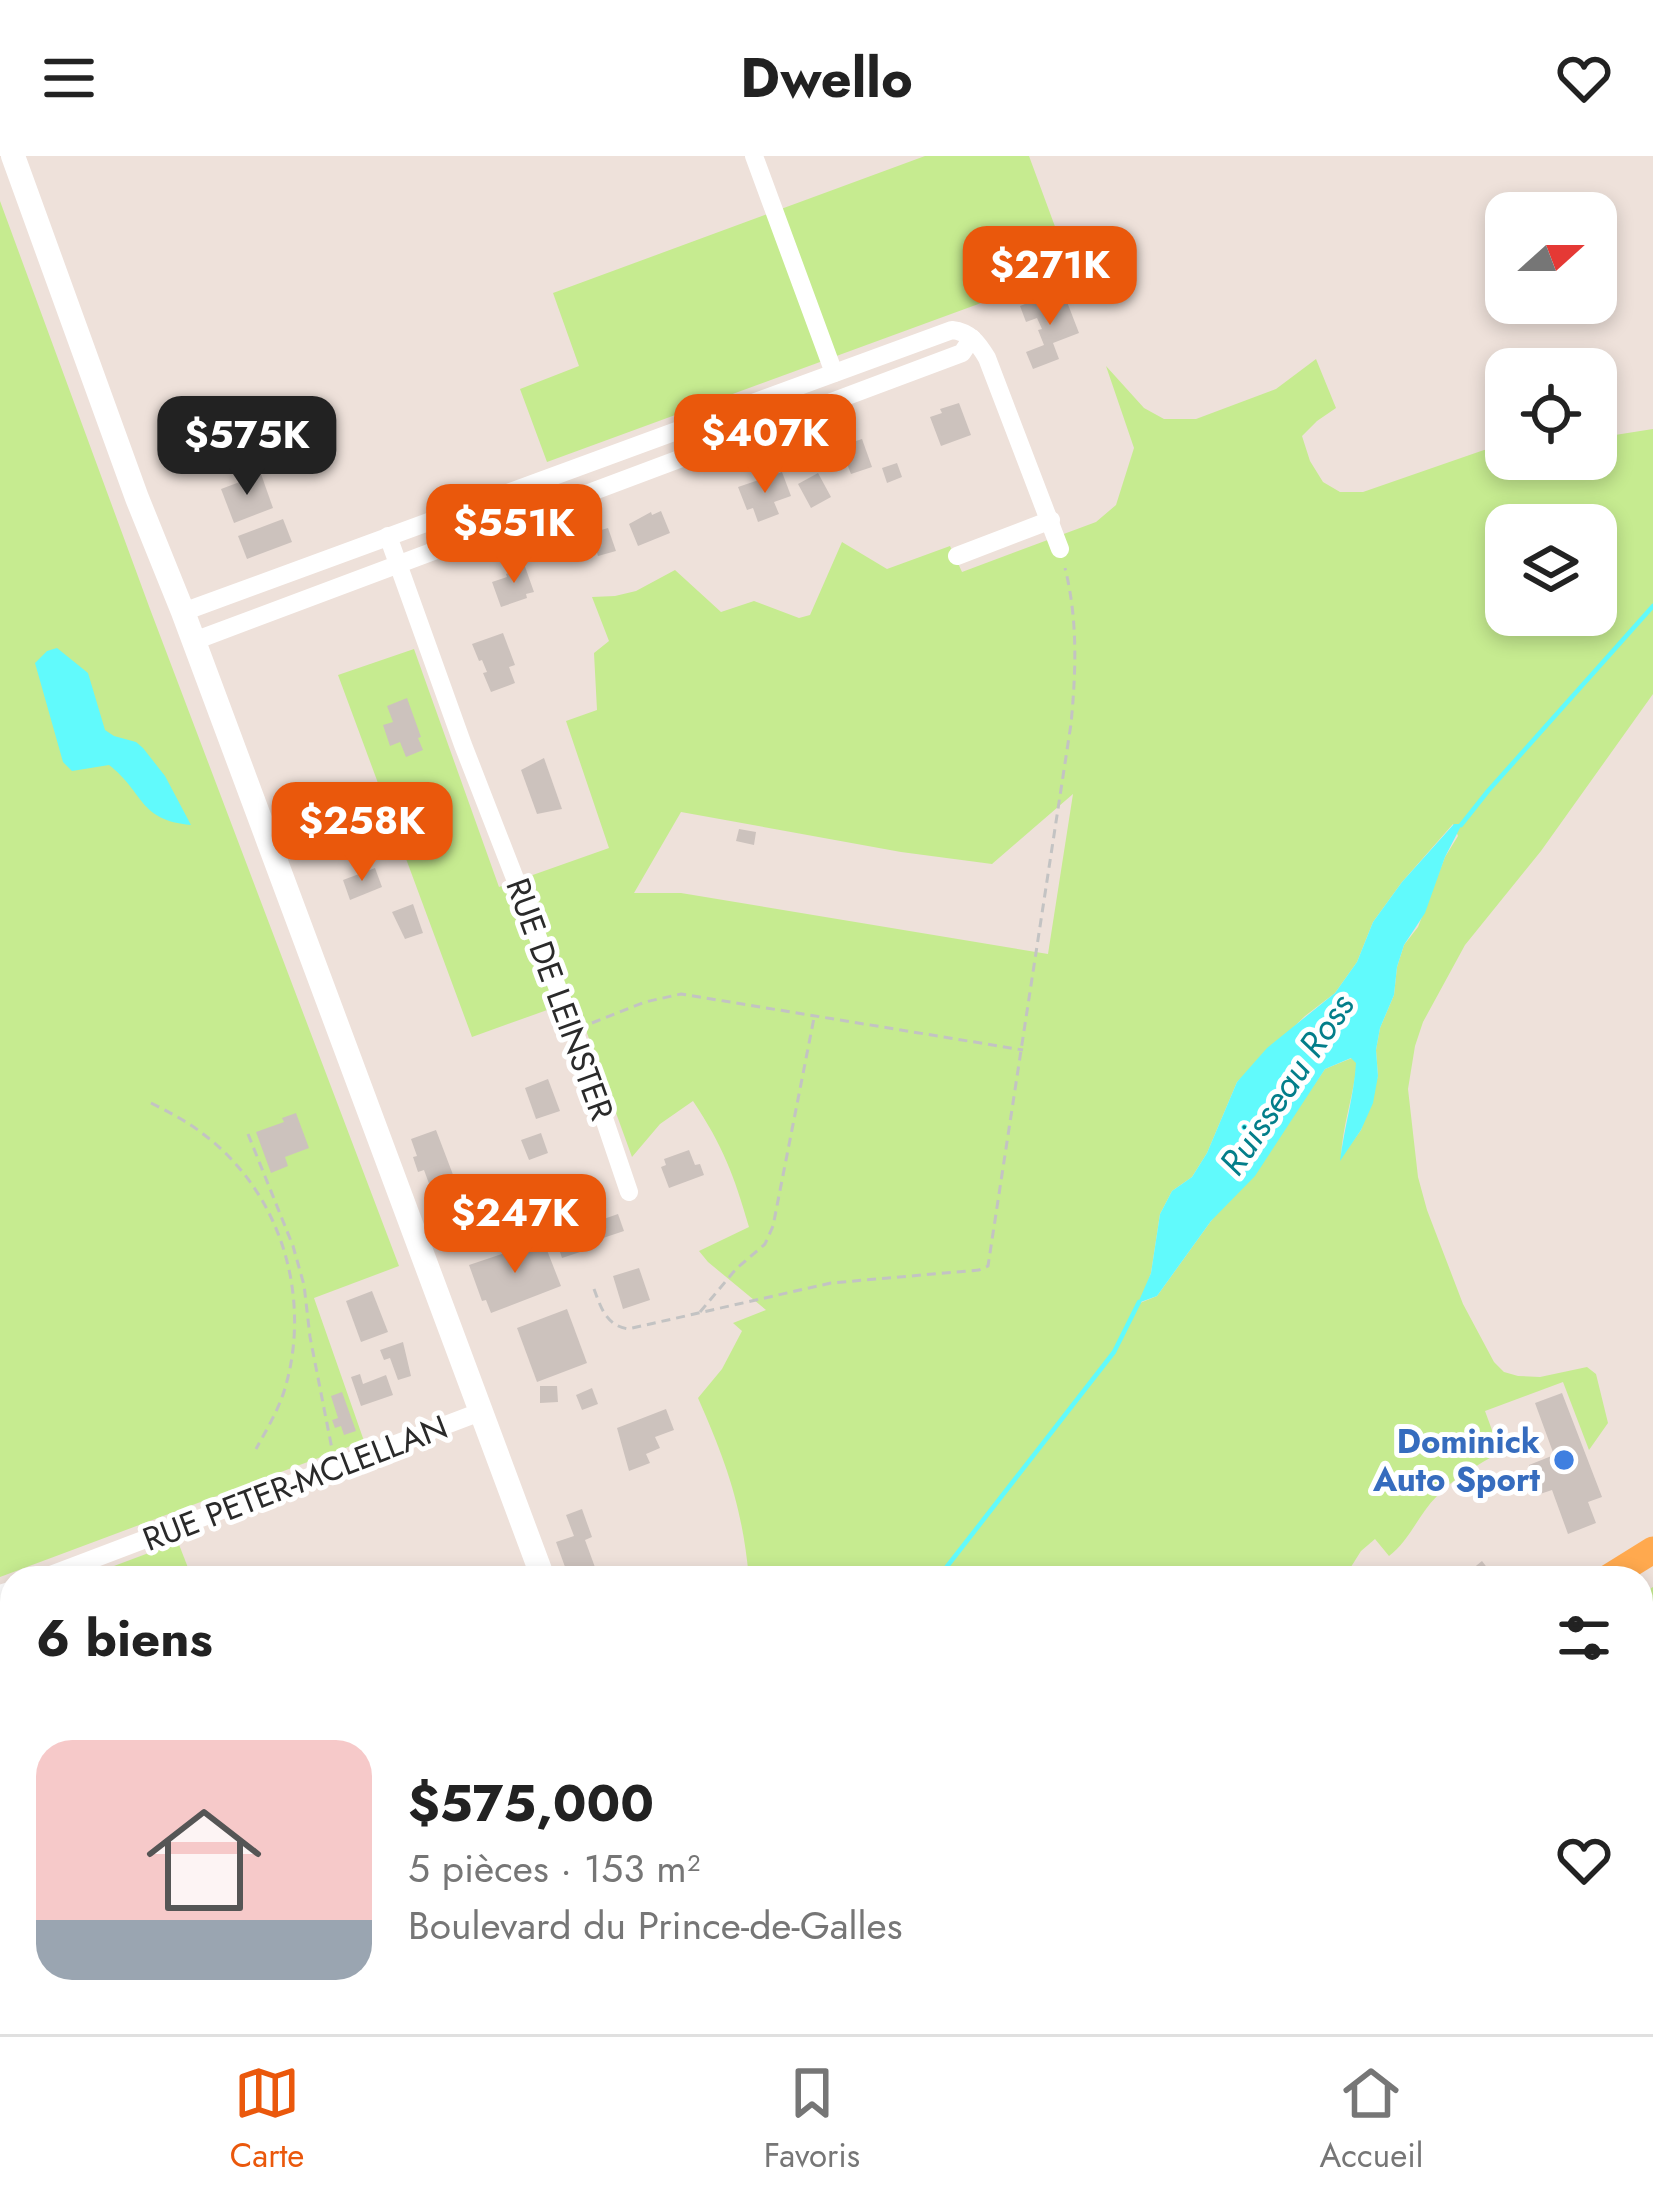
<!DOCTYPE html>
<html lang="fr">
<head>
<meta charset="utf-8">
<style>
	:root { --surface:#fff; --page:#f2f2f2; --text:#222; --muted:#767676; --line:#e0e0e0; --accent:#ea580c }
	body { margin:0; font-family:Jost,sans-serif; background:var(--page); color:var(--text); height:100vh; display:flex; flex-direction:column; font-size:45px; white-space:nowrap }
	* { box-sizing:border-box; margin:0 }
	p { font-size:39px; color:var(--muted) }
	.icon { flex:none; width:66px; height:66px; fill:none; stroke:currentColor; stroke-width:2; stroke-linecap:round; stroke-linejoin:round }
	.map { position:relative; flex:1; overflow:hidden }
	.panel { position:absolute; left:0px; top:1410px; width:1653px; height:468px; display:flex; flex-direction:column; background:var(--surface); border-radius:36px 36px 0 0; box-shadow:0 6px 18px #0003 }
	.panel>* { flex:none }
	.needle { width:78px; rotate:69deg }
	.tools { position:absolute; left:1485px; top:36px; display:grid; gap:24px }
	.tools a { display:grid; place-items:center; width:132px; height:132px; border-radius:24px; background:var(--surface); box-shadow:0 6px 18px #0003; font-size:60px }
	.price { position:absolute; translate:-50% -102px; padding:0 27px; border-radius:24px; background:var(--accent); color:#fff; font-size:39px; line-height:78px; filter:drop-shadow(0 3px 6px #0008) }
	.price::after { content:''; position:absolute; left:50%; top:72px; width:36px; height:27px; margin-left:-18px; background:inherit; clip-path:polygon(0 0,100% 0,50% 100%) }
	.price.selected { background:#222; color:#fff }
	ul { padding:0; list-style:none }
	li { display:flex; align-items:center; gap:36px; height:300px; padding:0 36px }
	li+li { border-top:3px solid var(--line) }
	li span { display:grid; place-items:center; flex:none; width:336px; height:240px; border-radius:36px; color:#555 }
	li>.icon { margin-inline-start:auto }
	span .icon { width:144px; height:144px; fill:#fffc; stroke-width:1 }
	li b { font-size:51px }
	h2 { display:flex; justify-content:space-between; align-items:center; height:144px; padding:0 36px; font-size:51px }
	header { display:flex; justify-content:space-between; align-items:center; height:156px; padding:0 36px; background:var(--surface); font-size:54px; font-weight:700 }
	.tabs { display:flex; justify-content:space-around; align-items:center; height:168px; border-top:3px solid var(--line); background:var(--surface); font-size:33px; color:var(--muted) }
	.tabs a { display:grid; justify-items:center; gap:6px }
	.tabs .selected { color:var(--accent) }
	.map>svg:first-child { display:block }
</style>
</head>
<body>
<header><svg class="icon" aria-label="menu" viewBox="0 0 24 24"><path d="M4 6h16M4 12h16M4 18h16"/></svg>Dwello<svg class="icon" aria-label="heart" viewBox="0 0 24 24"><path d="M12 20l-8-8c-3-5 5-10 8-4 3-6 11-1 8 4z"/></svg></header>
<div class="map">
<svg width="1653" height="1878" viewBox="0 0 1653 1878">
	<rect width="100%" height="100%" fill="#eee1da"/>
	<!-- green -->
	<g fill="#c6eb90" fill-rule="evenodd">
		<polygon points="925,0 1029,0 1071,114 547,306 520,233 579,210 553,137"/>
		<polygon points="0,45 150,453 399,1110 314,1142 364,1285 0,1421"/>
		<path d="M 1316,203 L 1336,252 L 1317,265 L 1302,280 L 1310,305 L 1323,326 L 1340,336 L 1363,336 L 1484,294 L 1506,292 L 1506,303 L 1596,303 L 1596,282 L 1653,273 L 1653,538 L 1541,695 L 1465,789 L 1423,866 L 1415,890 L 1408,933 L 1418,1021 L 1427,1054 L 1463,1148 L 1494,1206 L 1504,1216 L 1518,1220 L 1540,1221 L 1587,1211 L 1596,1218 L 1608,1267 L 1589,1294 L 1563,1226 L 1485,1255 L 1500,1296 C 1478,1309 1454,1322 1437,1340 C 1419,1358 1409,1385 1389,1400 L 1375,1383 L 1361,1395 L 1344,1422 L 749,1422 C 742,1350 727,1308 698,1242 L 722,1213 L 742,1175 L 733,1167 L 766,1154 L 708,1106 L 699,1095 L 749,1071 C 734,1019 723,990 693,945 L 660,968 L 632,1001 L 575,844 L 472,881 L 338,519 L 414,493 L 499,731 L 609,692 L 566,565 L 597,554 L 594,497 L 609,485 L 592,441 L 615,440 L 636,435 L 675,414 L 721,456 L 754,445 L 799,462 L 810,459 L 842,386 L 887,413 L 950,390 L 962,416 L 1096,366 L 1116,349 L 1134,292 L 1106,210 L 1144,252 L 1164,263 L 1196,263 L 1276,233 ZM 1506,369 L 1596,369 L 1596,459 L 1506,459 ZM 1073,638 L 1048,798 L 681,737 L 634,737 L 681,656 L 901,696 L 992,708 ZM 1453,668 L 1458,680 L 1445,701 L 1418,771 L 1404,789 L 1397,811 L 1394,839 L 1380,872 L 1376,894 L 1378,920 L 1361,974 L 1341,1002 C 1342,970 1354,939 1357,906 L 1352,902 L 1325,913 L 1290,964 L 1211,1065 L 1157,1140 L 1140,1147 L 1151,1117 L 1160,1058 L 1172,1035 L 1192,1021 L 1207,997 L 1237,926 L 1305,860 L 1335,837 L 1357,806 L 1373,766 L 1402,726 Z"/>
		<polygon points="178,1386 192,1422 82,1422"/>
		<polygon points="1653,1431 1653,1525 1641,1532 1641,1438"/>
		<polygon points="12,1448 12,1866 677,1866 682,1878 0,1878 0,1453"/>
		<polygon points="834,1866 1163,1866 1156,1878 800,1878"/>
	</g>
	<!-- water -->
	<g fill="#61fafc">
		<path d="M 57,492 L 88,517 L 105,574 L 114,580 L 136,586 L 143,592 L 165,620 L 191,669 C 138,664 145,637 109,609 L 72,615 L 63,606 L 35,507 L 47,495 Z"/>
		<path d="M 1454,668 L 1462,668 L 1445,701 L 1425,757 L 1404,789 L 1397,811 L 1394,839 L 1380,872 L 1376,894 L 1378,920 L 1373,947 L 1361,974 L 1340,1005 C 1344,972 1354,940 1356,907 L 1351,902 L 1325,913 L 1255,1020 L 1211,1065 L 1157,1140 L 1138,1147 L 1151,1117 L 1160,1058 L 1172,1035 L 1192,1021 L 1207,997 L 1237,926 L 1267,892 L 1335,837 L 1357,806 L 1373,766 L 1402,726 Z"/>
		<polygon points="1653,1525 1653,1854 1641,1865 1641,1532"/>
		<polygon points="1296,1866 1640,1866 1629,1878 1289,1878"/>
	</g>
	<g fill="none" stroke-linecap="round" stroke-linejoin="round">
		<!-- stream -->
		<g stroke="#61fafc" stroke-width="4.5">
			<polyline points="1461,669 1488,635 1653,450"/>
			<polyline points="938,1422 1114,1196 1139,1146"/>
			<polyline points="368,1866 393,1878"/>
			<polyline points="571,1866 576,1878"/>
			<polyline points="493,1878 501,1866"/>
			<polyline points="549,1878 550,1866"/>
		</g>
	</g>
	<!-- building -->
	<g fill="#ccc2bd">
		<polygon points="1064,138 1079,177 1053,187 1059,203 1033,213 1026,196 1044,189 1038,174 1042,173 1037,162 1026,166 1020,150 1040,142 1046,156 1053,153 1052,149 1057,147 1055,142"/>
		<polygon points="959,247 971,279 941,290 930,261 942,257 940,253"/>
		<polygon points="862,283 872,311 851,318 842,295 851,292 850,287"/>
		<polygon points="897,307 902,321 887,327 882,312"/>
		<polygon points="782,316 791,340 774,346 779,358 758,366 753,352 747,354 738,331"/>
		<polygon points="818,317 831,341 811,352 798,328"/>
		<polygon points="261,318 273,352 234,367 221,333"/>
		<polygon points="661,355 670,377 638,390 629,368 651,356 652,359"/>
		<polygon points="283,363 292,386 247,403 238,380"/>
		<polygon points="608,372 616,395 598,400 591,377"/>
		<polygon points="523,405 534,436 526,438 527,442 501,451 492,426 507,421 506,418 514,415 512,409"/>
		<polygon points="503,477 515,509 509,511 515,527 491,536 483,517 487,516 482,504 479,505 472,488"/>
		<polygon points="407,542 421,581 418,582 423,594 406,601 400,586 390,590 383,569 393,566 387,550"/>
		<polygon points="544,602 562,653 537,658 521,614"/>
		<polygon points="739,673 756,676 754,689 736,685"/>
		<polygon points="375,712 382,731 350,744 343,724"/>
		<polygon points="413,748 423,777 405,783 392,756"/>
		<polygon points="548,923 560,955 536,963 525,932"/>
		<polygon points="296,957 309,992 285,1001 288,1010 271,1017 256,976 284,966 282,962"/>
		<polygon points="436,974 455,1024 431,1033 424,1014 418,1016 413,1001 417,1000 411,983"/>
		<polygon points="541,977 548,997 529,1004 521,984"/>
		<polygon points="689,994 695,1009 700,1008 704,1019 669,1032 661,1011 666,1009 664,1003"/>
		<polygon points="618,1058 624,1075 603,1082 598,1065"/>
		<polygon points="578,1070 586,1094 562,1102 554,1078"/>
		<polygon points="543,1084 561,1130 491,1157 486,1144 482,1145 469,1109"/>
		<polygon points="639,1112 650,1144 623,1153 613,1120"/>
		<polygon points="372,1135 388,1176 361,1186 346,1145"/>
		<polygon points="567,1153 587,1207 537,1226 517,1172"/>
		<polygon points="403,1186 411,1220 398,1224 390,1202 384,1204 380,1194"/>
		<polygon points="360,1218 363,1228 386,1219 393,1239 361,1250 351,1221"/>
		<polygon points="540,1230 557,1230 558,1246 540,1247"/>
		<polygon points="592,1232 598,1248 582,1254 576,1239"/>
		<polygon points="342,1236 356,1275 344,1279 341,1270 335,1272 332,1264 338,1262 331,1240"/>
		<polygon points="1562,1237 1602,1341 1588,1346 1596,1367 1568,1378 1552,1334 1540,1338 1529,1309 1554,1299 1535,1247"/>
		<polygon points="666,1253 674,1274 655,1281 660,1292 646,1298 650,1307 629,1315 617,1272"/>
		<polygon points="582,1353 592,1381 585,1384 596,1414 569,1422 556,1386 574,1380 566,1359"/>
		<polygon points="1482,1405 1495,1422 1461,1422"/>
	</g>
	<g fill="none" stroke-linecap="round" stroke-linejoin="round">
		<!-- path -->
		<g stroke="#c3c3c3" stroke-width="3" stroke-dasharray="9 6" stroke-linecap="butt">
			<polyline points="592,867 645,846 681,838 1023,894"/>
			<path d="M 151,947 C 171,957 190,967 207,981 C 280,1038 310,1137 287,1225 C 281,1250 268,1271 256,1293"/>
			<polyline points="248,978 293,1090 304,1129 310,1181 332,1293"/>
			<path d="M 594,1133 C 601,1152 606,1169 628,1173 L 831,1127 L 979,1114 L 988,1110 L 1071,568 C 1076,515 1078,464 1065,412"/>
			<polyline points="700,1156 736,1113 765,1088 773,1070 814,862"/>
		</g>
		<!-- street -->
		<g stroke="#fff" stroke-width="18">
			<polyline points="754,0 834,217"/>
			<polyline points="388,380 463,589 574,874 629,1036"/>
			<polyline points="957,400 1051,364"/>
			<path d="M 183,456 L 952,174 C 970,176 978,187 987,202 L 1060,393"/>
			<polyline points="194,485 962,197 972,182"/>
			<polyline points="43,1422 480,1256"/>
			<polyline points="0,1438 12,1434"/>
		</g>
		<!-- secondary -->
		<g stroke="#fff" stroke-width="24">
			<polyline points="13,0 137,342 183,456 543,1422"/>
			<polyline points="710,1866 715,1878"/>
		</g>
		<!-- primary -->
		<g stroke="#ffa94e" stroke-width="27">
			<polyline points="1608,1422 1653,1394"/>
			<polyline points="1186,1878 1192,1866"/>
		</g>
		<!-- rail casing -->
		<g stroke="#9ca7b7" stroke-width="9">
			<g id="rail">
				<polyline points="1641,1482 1653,1474"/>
				<polyline points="1260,1878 1268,1866"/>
			</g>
		</g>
		<!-- rail -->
		<use href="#rail" stroke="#fff" stroke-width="4.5" stroke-dasharray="14" stroke-linecap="butt"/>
	</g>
	<!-- markers -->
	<circle fill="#3f7fe0" stroke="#fff" stroke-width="4.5" cx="1564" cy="1304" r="12"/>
	<g text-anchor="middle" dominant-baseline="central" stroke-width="10" stroke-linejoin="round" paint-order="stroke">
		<!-- street labels -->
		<g font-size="33" fill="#2a2a2a" stroke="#fff">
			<text transform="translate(560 843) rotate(70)">RUE DE LEINSTER</text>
			<text transform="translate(295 1327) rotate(-21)">RUE PETER-MCLELLAN</text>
		</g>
		<!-- shop labels -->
		<g font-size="33" font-weight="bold" fill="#366cbe" stroke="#fff" text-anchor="end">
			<text x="1540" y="1285">Dominick<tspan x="1540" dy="38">Auto Sport</tspan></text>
		</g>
		<!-- water labels -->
		<g font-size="36" font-style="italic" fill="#037e8a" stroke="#fff">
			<text transform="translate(1286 928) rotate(-56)">Ruisseau Ross</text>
		</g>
	</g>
</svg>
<div class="tools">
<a><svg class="needle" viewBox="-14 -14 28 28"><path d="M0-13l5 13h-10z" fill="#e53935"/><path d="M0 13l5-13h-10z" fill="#767676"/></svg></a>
<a><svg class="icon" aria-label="locate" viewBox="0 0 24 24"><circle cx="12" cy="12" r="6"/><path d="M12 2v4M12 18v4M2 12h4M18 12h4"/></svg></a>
<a><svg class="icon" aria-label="layers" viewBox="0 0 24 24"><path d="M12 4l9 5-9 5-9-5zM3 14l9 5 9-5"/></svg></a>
</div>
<b class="price" style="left:1050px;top:172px">$271K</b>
<b class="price" style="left:765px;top:340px">$407K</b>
<b class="price selected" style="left:247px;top:342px">$575K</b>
<b class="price" style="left:514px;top:430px">$551K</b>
<b class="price" style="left:362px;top:728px">$258K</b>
<b class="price" style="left:515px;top:1120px">$247K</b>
<section class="panel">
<h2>6 biens<svg class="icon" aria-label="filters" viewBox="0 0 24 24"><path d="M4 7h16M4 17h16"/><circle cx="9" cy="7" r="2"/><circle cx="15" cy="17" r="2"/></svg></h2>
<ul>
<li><span style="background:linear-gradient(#f6c9c9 75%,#9aa5b1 0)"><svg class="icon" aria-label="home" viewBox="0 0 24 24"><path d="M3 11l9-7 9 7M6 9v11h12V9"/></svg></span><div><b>$575,000</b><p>5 pièces · 153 m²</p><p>Boulevard du Prince-de-Galles</p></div><svg class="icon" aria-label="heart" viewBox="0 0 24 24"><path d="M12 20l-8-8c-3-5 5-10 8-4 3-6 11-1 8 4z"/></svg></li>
</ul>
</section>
</div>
<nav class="tabs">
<a class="selected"><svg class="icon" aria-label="map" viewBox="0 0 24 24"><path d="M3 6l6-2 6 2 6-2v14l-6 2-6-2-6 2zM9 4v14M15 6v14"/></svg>Carte</a>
<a><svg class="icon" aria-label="saved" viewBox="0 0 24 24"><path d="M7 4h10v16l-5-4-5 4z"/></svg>Favoris</a>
<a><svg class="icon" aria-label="home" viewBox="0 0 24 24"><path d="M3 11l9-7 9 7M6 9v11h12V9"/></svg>Accueil</a>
</nav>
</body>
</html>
